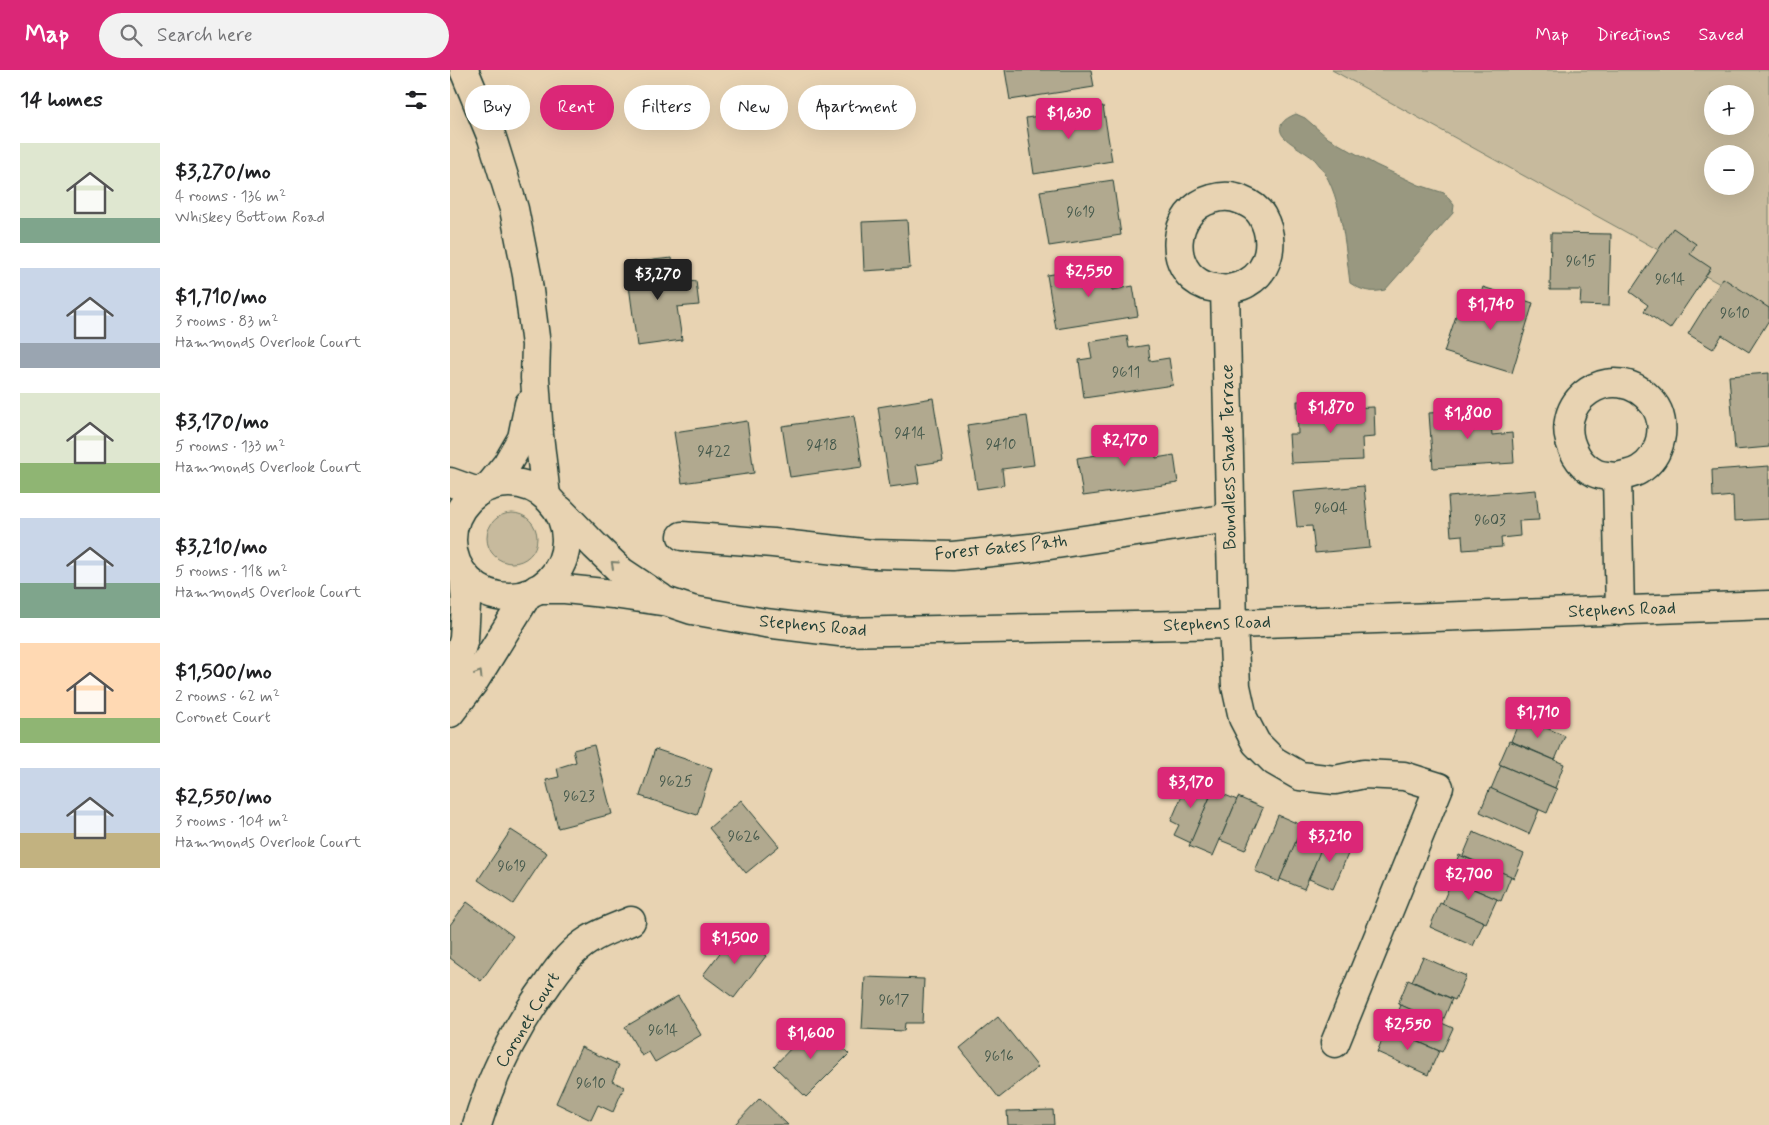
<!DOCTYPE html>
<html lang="en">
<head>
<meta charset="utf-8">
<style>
	:root { --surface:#fff; --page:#f2f2f2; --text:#202124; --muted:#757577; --accent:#db2777 }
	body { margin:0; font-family:Mynerve,sans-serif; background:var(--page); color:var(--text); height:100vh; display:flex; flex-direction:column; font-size:19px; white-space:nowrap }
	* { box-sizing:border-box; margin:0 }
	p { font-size:16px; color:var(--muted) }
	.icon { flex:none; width:28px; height:28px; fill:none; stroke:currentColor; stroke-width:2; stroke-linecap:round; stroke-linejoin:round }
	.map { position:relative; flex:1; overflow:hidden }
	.drawer { display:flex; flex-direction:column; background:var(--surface); width:450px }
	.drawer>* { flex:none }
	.guide { position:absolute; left:15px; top:15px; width:475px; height:45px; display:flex; gap:10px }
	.tools { position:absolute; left:1254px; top:15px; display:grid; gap:10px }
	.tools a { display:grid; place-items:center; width:50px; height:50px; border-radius:50%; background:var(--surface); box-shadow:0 5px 20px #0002; font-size:25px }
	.price { position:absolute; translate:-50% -42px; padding:0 11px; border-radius:5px; background:var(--accent); color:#fff; font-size:16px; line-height:32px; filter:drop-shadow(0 1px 2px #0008) }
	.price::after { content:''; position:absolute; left:50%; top:30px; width:15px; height:11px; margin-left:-8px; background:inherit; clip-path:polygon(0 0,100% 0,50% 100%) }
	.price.on { background:#222; color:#fff }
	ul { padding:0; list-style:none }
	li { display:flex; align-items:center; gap:15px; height:125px; padding:0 20px }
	li span { display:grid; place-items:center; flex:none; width:140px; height:100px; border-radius:0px; color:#555 }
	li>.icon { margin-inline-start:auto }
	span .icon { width:60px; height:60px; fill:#fffc; stroke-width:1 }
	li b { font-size:21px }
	h2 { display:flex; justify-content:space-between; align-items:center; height:60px; padding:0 20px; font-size:21px }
	.chip { padding:0 18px; border-radius:22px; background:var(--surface); box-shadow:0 5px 20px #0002; font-size:18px; line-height:45px }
	.chip.on { background:var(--accent); color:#fff }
	header { display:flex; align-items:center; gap:30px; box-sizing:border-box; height:70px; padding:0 25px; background:var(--accent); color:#fff }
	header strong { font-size:24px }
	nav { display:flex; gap:28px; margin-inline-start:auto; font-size:18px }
	.search { width:350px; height:45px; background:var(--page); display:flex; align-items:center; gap:12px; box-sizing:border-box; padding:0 18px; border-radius:28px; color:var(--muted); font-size:19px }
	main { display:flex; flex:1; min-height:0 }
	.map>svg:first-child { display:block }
</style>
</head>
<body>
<header>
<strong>Map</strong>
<div class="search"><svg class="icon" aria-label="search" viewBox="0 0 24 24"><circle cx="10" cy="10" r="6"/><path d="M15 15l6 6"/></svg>Search here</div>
<nav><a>Map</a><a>Directions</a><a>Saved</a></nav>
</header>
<main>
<section class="drawer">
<h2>14 homes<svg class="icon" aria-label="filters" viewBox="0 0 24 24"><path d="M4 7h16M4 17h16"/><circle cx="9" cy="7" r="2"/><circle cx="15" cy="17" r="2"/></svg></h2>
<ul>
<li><span style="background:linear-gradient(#dfe7d0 75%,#7fa58c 0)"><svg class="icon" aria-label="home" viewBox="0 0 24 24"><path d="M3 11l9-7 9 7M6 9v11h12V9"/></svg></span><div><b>$3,270/mo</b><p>4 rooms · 136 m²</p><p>Whiskey Bottom Road</p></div></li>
<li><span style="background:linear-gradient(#c9d6e8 75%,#9aa5b1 0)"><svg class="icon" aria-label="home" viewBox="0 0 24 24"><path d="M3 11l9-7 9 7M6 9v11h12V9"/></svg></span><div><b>$1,710/mo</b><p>3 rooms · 83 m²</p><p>Hammonds Overlook Court</p></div></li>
<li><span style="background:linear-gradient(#dfe7d0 70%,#8fb573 0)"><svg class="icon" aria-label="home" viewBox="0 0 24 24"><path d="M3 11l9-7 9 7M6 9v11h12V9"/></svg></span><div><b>$3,170/mo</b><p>5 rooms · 133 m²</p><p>Hammonds Overlook Court</p></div></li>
<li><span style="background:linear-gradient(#c9d6e8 65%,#7fa58c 0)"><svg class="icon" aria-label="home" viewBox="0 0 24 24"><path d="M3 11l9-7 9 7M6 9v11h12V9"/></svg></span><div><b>$3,210/mo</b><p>5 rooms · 118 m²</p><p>Hammonds Overlook Court</p></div></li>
<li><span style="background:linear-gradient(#ffd9b3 75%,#8fb573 0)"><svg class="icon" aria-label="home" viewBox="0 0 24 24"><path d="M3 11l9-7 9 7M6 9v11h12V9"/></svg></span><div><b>$1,500/mo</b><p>2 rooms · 62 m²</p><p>Coronet Court</p></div></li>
<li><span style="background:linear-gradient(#c9d6e8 65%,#c2b280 0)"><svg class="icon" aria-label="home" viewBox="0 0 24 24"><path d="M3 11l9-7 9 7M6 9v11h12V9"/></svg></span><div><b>$2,550/mo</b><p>3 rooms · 104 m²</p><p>Hammonds Overlook Court</p></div></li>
</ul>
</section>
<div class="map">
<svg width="1319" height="1055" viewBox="0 0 1319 1055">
	<rect width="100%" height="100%" fill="#e8d3b2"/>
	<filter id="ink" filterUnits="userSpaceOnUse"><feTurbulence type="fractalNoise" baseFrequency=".02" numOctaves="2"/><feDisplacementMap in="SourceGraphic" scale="10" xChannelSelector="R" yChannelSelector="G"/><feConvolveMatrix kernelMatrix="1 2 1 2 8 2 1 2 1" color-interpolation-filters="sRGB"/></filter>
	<g filter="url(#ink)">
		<!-- green -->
		<g fill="#c7ba9d" stroke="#737c68" fill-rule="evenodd">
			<path d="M 882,0 L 1319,0 L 1319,241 ZM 1262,24 L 1295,24 L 1295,56 L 1262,56 ZM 1262,84 L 1295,84 L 1295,116 L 1262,116 Z"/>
			<circle cx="62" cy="468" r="25"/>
		</g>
		<!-- water -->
		<path fill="#999880" stroke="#687462" d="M 846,44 L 855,48 L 878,68 L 926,95 L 969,115 L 994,123 L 1004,135 L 1003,143 L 935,220 C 921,223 912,221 900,213 C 895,176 892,120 866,91 C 859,83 833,71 831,62 C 828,52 839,47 846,44 Z"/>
		<!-- building -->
		<g fill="#b1a98f" stroke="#1f3d34">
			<polygon points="555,0 641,0 644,17 560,30"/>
			<polygon points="653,36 662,91 584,104 576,48"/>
			<polygon points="663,110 671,165 599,176 590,121"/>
			<polygon points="457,150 460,198 414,201 412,152"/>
			<polygon points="1223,158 1246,174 1240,184 1261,198 1220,259 1194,241 1198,235 1180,222"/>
			<polygon points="1101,163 1161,164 1159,236 1130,235 1131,220 1100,220"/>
			<polygon points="222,188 226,214 246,211 249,235 227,237 232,270 187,276 176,193"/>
			<polygon points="658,196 662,220 683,216 688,246 606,259 597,205"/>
			<polygon points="1273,208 1319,238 1319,250 1299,282 1272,265 1263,279 1238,264"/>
			<polygon points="1033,217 1083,233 1062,303 994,282 1007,243 1023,248"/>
			<polygon points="677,266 679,278 698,275 700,291 719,288 723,315 634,328 629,290 642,288 639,272"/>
			<polygon points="1319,303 1319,377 1285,380 1279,306"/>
			<polygon points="483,328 493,391 466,395 469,413 440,417 428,337"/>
			<polygon points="847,331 860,331 860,339 924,337 925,367 912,368 913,390 841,393 839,364 848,364"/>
			<polygon points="1040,339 1042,365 1062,363 1064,393 983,398 979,343"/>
			<polygon points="404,346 412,397 340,407 332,356"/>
			<polygon points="577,346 584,395 552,399 554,415 527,419 517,355"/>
			<polygon points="297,351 304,403 232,413 224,362"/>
			<polygon points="687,363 689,375 704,373 706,388 724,385 728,413 633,426 627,388 647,385 645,369"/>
			<polygon points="1319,396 1319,449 1284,451 1283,426 1263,428 1262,400"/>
			<polygon points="914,416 920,478 865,483 862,456 847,457 843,422"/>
			<polygon points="1086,420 1089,450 1069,451 1070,466 1051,468 1052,477 1013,480 1012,465 1001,466 998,427"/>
			<polygon points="1071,647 1115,666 1105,690 1061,671"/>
			<polygon points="1059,671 1114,694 1105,718 1049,694"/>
			<polygon points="144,675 162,744 108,758 96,710 109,707 107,698 126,692 123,680"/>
			<polygon points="205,679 262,698 247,745 190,726"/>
			<polygon points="1051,695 1107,719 1097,743 1041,719"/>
			<polygon points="739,709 750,714 751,712 764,717 741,773 724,765 729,755 721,751"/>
			<polygon points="1040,718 1089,740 1079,764 1030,742"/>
			<polygon points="763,720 787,730 763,786 739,776"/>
			<polygon points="788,727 813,738 795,780 770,770"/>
			<polygon points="291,730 329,776 296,803 259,758"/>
			<polygon points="828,745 853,756 829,812 805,801"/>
			<polygon points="851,759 876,770 854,819 830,809"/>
			<polygon points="61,760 97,783 63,834 28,810"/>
			<polygon points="1023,762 1074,784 1064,808 1013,786"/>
			<polygon points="876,766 901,777 883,819 859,809"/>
			<polygon points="1009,785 1061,806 1051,831 999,808"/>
			<polygon points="1002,810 1047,829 1036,853 992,834"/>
			<polygon points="17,832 63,866 31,911 0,888 0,855"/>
			<polygon points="990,833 1034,852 1023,876 980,857"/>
			<polygon points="286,862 316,886 284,928 253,905"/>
			<polygon points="973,887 1016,906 1005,930 962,911"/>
			<polygon points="415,907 474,909 472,953 455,953 454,961 412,959"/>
			<polygon points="958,910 1002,929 992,953 948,934"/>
			<polygon points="228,926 251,965 205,992 199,982 192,986 175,957"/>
			<polygon points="951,935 1003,958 992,982 941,960"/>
			<polygon points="548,947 588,997 549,1028 510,978"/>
			<polygon points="366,952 399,984 356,1027 324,996"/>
			<polygon points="937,958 989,981 978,1005 927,982"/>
			<polygon points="131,977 169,995 162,1011 174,1017 163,1042 148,1035 141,1050 106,1033"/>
			<polygon points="310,1028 338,1055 284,1055"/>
			<polygon points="603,1040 604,1055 558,1055 557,1041"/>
		</g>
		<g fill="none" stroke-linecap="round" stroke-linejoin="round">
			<!-- minor casing -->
			<g stroke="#1f3d34" stroke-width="31">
				<g id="minor">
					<polyline points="14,0 42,68 64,139 77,205 86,275 85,308 89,365 96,426"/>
					<path d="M 775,220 C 769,218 762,218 756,216 C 716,201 721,140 762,129 C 772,126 782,126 791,130 C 799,133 808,139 812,146 C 825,169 821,200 797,213 C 791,217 782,218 775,220 L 783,554 L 786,616 L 793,648 L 806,673 L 824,691 L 850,706 L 885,710 L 914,704 L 954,706 L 989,717 L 885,973"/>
					<path d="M 1167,407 C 1160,406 1151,406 1145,403 C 1137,399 1130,392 1126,385 C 1095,332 1165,285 1203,333 C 1219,353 1211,388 1189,400 C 1183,404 1174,405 1167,407 L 1170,541"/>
					<polyline points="0,412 28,422"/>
					<circle cx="59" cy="470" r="57"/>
					<polyline points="40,415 57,394 72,368 79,334"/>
					<polyline points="110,440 145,476 172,502 211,528"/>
					<polyline points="232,466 323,473 422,484 503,486 580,478 780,448"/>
					<polyline points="87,519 115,519 163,524 218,532 242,540 315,553 390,562 783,554 1319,535"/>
					<polyline points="0,615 14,569 16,534 14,505"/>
					<polyline points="0,643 23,613 78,524"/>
					<path d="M 27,1055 C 42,1005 66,957 97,915 C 108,898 121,881 139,870 C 151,862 167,857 181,851"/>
				</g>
			</g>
			<!-- minor -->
			<use href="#minor" stroke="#e8d3b2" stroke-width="28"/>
		</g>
		<!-- one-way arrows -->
		<defs><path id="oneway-chevron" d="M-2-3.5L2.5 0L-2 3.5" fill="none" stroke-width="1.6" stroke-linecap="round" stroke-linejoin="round" transform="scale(1.25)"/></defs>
		<g stroke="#79806d">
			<use href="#oneway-chevron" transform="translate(164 494) rotate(-138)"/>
			<use href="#oneway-chevron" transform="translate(29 604) rotate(-59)"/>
		</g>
	</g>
	<g text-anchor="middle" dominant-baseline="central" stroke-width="4" stroke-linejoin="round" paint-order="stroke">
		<!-- number labels -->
		<g font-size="15" fill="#44584b">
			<text x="631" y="143">9619</text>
			<text x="1131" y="192">9615</text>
			<text x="1220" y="210">9614</text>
			<text x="1285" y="244">9610</text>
			<text x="676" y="303">9611</text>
			<text x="460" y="364">9414</text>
			<text x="551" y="375">9410</text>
			<text x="372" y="376">9418</text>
			<text x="264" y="382">9422</text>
			<text x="881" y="439">9604</text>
			<text x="1040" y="451">9603</text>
			<text x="226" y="712">9625</text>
			<text x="129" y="727">9623</text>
			<text x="294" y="767">9626</text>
			<text x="62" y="797">9619</text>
			<text x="444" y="931">9617</text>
			<text x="213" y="961">9614</text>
			<text x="549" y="987">9616</text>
			<text x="141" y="1014">9610</text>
		</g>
		<!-- street labels -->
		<g font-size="18" fill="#1f3d34" stroke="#e8d3b2">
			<text transform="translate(779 387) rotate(-91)">Boundless Shade Terrace</text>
			<text transform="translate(551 478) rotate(-6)">Forest Gates Path</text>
			<text transform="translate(1172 540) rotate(-2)">Stephens Road</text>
			<text transform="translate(767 554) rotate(-2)">Stephens Road</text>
			<text transform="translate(363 556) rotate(5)">Stephens Road</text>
			<text transform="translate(78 950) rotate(-59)">Coronet Court</text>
		</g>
	</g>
</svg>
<div class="tools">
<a>+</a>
<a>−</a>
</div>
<b class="price" style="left:619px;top:70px">$1,630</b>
<b class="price" style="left:639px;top:228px">$2,550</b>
<b class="price on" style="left:208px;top:231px">$3,270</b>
<b class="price" style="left:1041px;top:261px">$1,740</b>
<b class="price" style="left:881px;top:364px">$1,870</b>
<b class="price" style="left:1018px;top:370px">$1,800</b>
<b class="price" style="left:675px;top:397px">$2,170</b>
<b class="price" style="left:1088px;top:669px">$1,710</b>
<b class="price" style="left:741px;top:739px">$3,170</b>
<b class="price" style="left:880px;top:793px">$3,210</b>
<b class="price" style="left:1019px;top:831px">$2,700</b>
<b class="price" style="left:285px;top:895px">$1,500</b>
<b class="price" style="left:958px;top:981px">$2,550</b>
<b class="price" style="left:361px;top:990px">$1,600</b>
<div class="guide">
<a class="chip">Buy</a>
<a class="chip on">Rent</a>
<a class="chip">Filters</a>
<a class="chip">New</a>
<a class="chip">Apartment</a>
</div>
</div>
</main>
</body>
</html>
